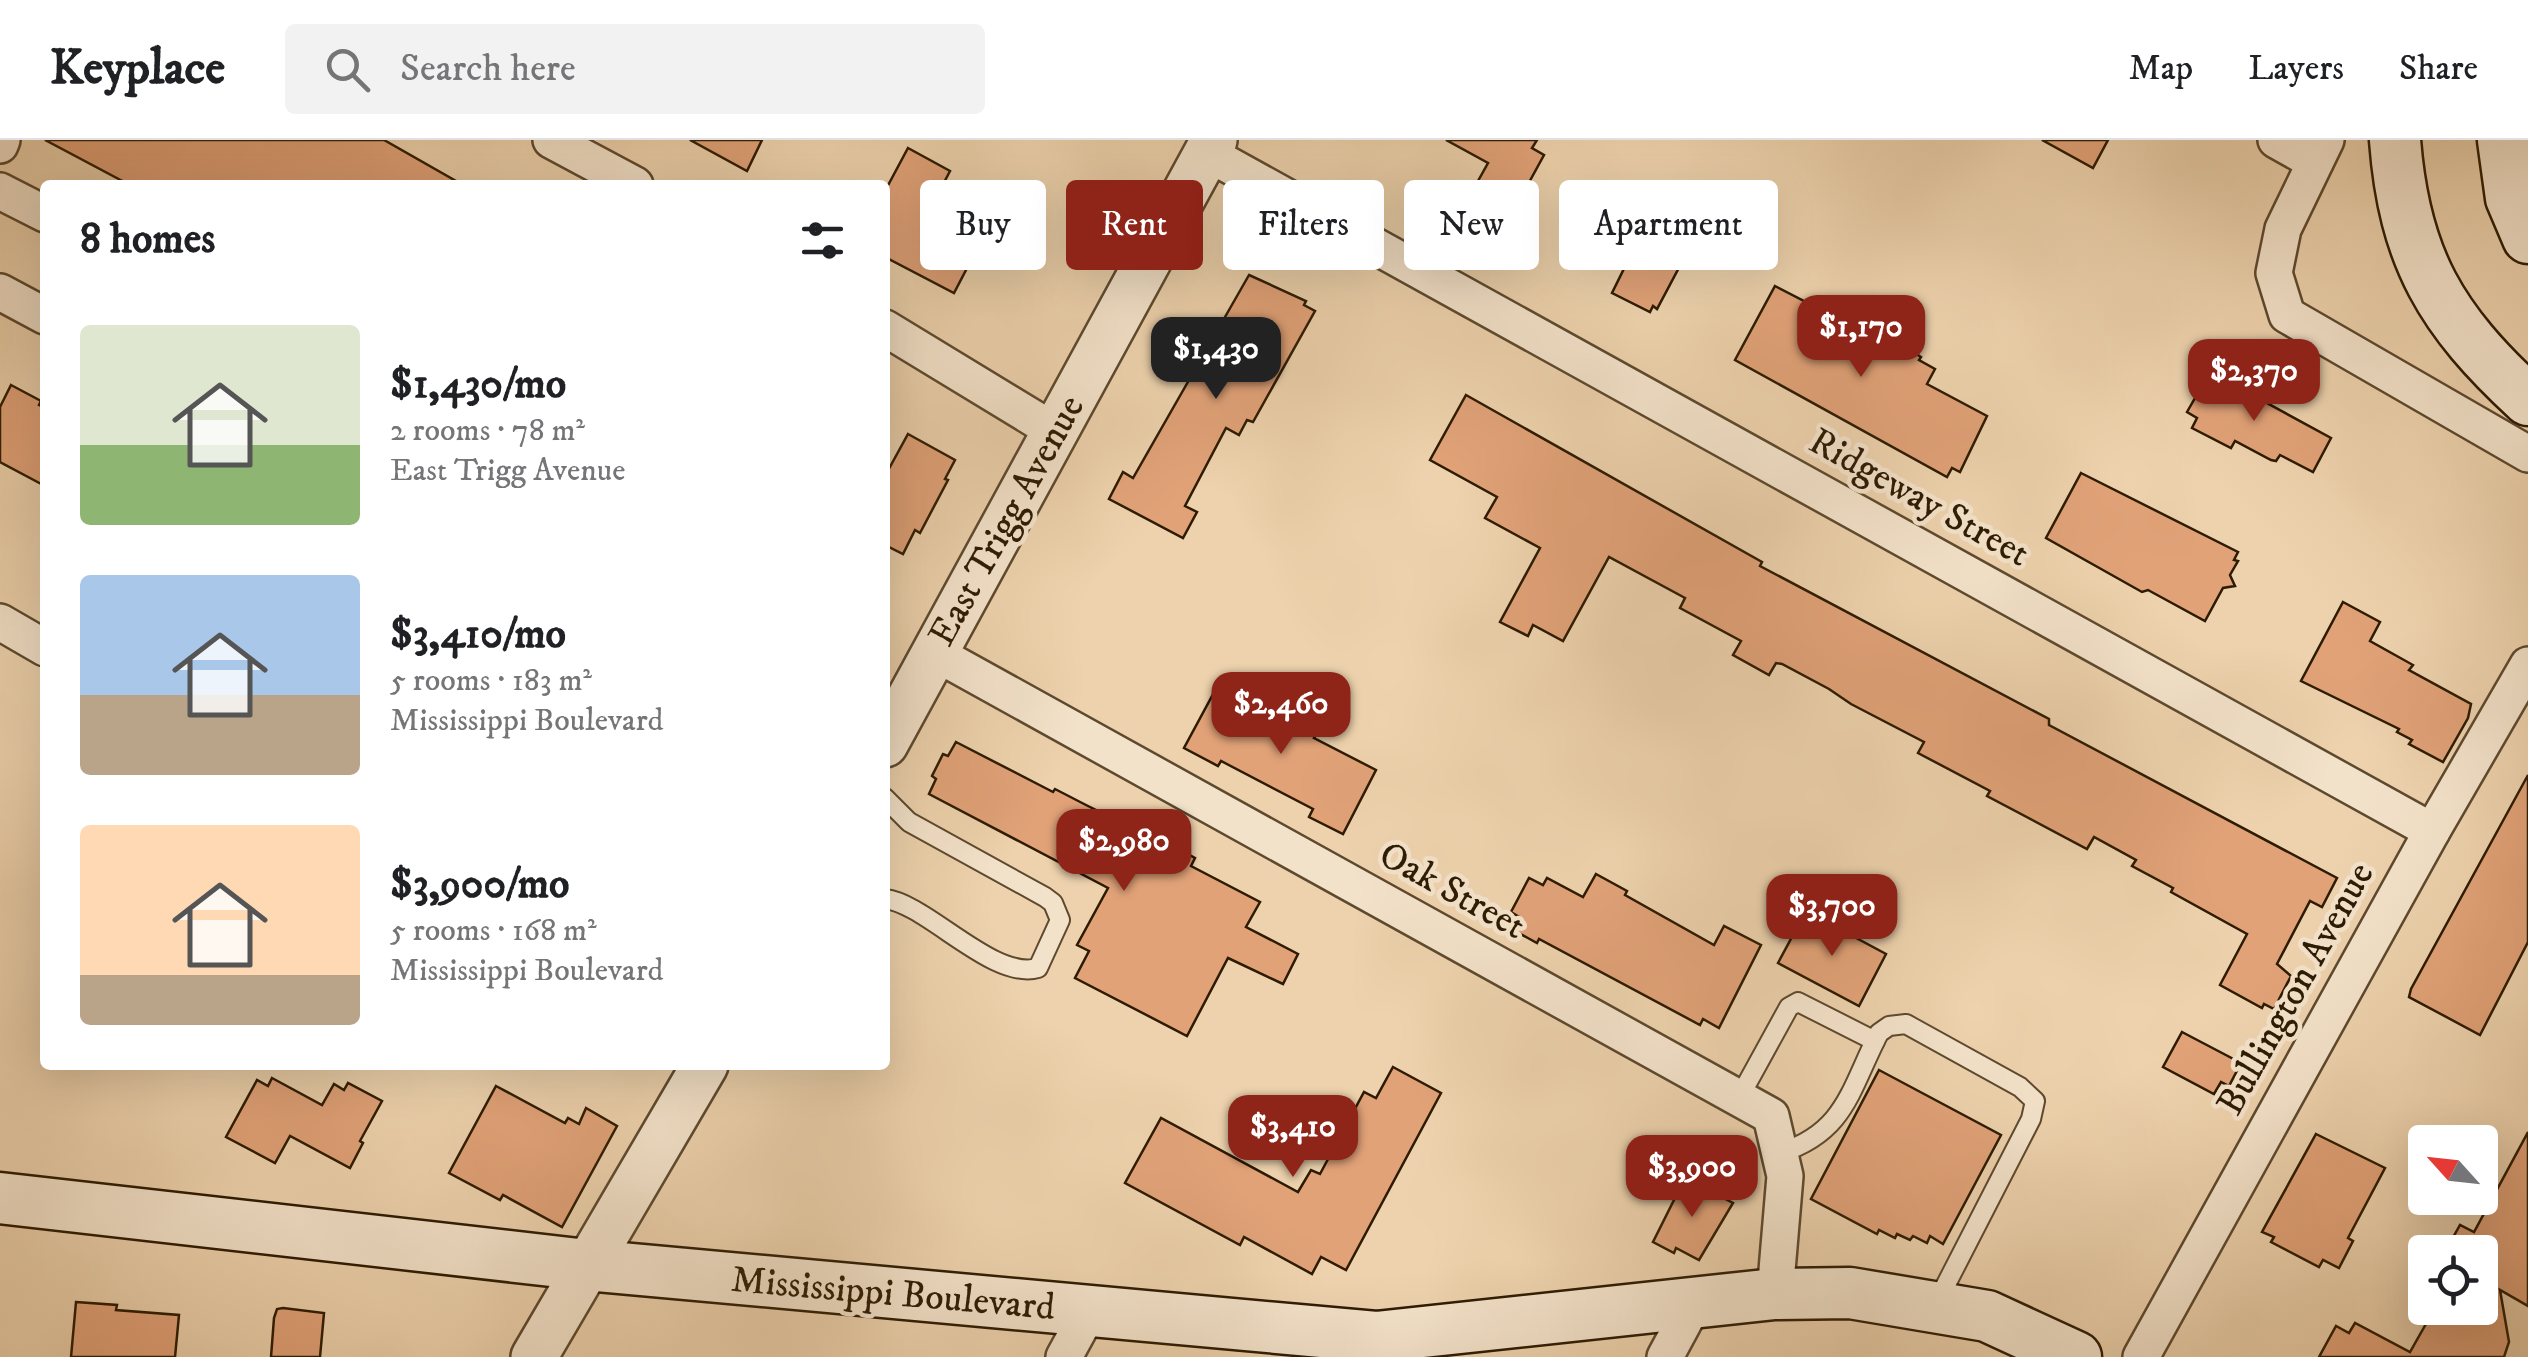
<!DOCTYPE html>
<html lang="en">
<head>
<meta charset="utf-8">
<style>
	:root { --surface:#fff; --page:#f2f2f2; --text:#202124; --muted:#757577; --line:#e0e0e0; --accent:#8f2418 }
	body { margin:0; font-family:"IM FELL DW Pica",serif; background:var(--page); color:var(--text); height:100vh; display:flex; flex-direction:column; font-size:38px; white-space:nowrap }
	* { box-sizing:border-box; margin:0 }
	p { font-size:32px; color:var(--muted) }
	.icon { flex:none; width:55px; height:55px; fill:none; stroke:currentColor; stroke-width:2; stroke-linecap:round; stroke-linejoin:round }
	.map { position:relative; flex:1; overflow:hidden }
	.details { position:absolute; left:40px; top:40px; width:850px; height:890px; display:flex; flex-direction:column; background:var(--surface); border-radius:10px; box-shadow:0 10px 40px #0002 }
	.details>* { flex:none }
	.hud { position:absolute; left:920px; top:40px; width:950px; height:90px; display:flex; gap:20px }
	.needle { width:65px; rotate:297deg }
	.buttons { position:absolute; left:2408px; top:985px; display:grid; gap:20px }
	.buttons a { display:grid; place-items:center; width:90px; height:90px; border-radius:10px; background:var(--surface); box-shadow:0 10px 40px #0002; font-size:50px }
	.price { position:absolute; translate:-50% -85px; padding:0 22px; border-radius:20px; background:var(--accent); color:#fff; font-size:32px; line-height:65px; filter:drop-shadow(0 2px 5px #0008) }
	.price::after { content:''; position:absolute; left:50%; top:60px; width:30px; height:22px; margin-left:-15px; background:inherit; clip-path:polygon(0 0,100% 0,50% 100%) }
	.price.current { background:#222; color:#fff }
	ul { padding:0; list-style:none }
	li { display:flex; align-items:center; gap:30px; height:250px; padding:0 40px }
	li span { display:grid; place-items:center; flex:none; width:280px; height:200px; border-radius:10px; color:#555 }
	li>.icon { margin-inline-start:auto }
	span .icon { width:120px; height:120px; fill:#fffc; stroke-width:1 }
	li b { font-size:42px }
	h2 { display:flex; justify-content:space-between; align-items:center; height:120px; padding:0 40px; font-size:42px }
	.pill { padding:0 35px; border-radius:10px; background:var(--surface); box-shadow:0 10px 40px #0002; font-size:35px; line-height:90px }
	.pill.current { background:var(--accent); color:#fff }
	header { display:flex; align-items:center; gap:60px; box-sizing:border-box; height:140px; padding:0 50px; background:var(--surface); border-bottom:2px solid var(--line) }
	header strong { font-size:48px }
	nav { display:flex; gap:55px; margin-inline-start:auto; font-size:35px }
	.search { width:700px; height:90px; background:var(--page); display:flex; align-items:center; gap:25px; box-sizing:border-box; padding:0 35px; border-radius:10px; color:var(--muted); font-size:38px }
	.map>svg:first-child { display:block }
</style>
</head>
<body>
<header>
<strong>Keyplace</strong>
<div class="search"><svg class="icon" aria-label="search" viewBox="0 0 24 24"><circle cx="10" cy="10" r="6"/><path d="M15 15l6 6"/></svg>Search here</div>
<nav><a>Map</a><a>Layers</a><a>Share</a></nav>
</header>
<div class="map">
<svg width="2528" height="1217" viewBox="0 0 2528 1217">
	<rect width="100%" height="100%" fill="#edd2ad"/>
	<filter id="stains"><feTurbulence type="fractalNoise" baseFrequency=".002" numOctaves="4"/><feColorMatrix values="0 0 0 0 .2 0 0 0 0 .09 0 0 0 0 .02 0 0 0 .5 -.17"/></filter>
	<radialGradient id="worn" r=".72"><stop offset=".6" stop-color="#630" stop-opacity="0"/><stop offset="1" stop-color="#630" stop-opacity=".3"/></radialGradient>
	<!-- building -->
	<g fill="#e1a278" stroke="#2d1b03" stroke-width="2.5">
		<polygon points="45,0 384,0 463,45 130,45"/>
		<polygon points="690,0 762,0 747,31"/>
		<polygon points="1446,0 1537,0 1532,8 1544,15 1503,90 1463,68 1488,23"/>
		<polygon points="2042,0 2108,0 2093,28"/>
		<polygon points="908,8 950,31 937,56 990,84 954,153 885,117 885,51"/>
		<polygon points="1647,82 1691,105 1657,169 1653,166 1650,172 1612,153"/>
		<polygon points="1249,135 1306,161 1304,165 1315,171 1253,282 1247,280 1239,295 1226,288 1185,366 1197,372 1183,398 1109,359 1123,332 1133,338"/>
		<polygon points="1775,146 1810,164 1813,158 1912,211 1921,217 1919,220 1935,229 1927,244 1987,276 1960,332 1952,328 1947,337 1735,220"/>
		<polygon points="2210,232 2331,298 2313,332 2280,315 2276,321 2271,320 2235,301 2231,308 2192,288 2197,278 2187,272"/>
		<polygon points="11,245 41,261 39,265 45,268 45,346 0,322 0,267"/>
		<polygon points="1466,255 1762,422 1760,426 2049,579 2049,585 2337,738 2322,767 2310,761 2277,824 2291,836 2274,869 2264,864 2262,868 2220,845 2247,794 2171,752 2173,748 2132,726 2136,720 2094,697 2087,709 1987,656 1990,651 1918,613 1924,602 1851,564 1829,549 1782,524 1776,523 1769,535 1733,515 1741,501 1680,468 1685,458 1609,417 1563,501 1533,485 1528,496 1500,482 1540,408 1485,378 1497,357 1430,320"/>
		<polygon points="908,294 955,320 945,339 948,340 920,393 915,390 903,414 885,405 885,336"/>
		<polygon points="2081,333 2238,412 2234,420 2238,421 2230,435 2235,446 2223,448 2205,481 2148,450 2142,452 2046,398"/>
		<polygon points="2343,462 2380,482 2370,501 2413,525 2409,530 2471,564 2468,578 2443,622 2409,604 2412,600 2397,592 2399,589 2301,541"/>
		<polygon points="1218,545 1281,577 1284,571 1319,590 1314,598 1376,630 1343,694 1309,677 1313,669 1221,621 1218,626 1184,608"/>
		<polygon points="956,602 1053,652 1055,649 1086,665 1100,672 1097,677 1146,703 1151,694 1195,718 1191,726 1260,762 1246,787 1298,814 1283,844 1228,818 1187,896 1075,838 1089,811 1077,805 1108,748 929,654 936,639 932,636 943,614 948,616"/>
		<polygon points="2528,635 2528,802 2480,895 2409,857 2411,849"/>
		<polygon points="1596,734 1627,751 1625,755 1714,805 1724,786 1761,805 1719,888 1703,879 1700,885 1539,799 1537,803 1515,791 1521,778 1511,772 1529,738 1543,745 1547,738 1583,757"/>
		<polygon points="1806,771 1886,814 1859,866 1778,823"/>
		<polygon points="2182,892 2241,923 2229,946 2221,942 2214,954 2163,927"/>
		<polygon points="1393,927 1441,953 1346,1130 1321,1117 1312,1134 1244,1097 1240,1105 1125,1043 1161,978 1298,1052 1311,1030 1320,1034 1364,952 1376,958"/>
		<polygon points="1879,930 2001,995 1943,1104 1930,1096 1927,1103 1913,1096 1910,1100 1897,1094 1895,1098 1879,1090 1877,1094 1811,1059"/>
		<polygon points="272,938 322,965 334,944 344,950 348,943 382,961 360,1001 363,1003 350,1028 290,996 275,1023 226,997 257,940 268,946"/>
		<polygon points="496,946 565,983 568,978 579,984 586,968 617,986 562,1087 503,1055 500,1060 449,1033"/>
		<polygon points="2528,992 2528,1166 2500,1150 2509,1202 2504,1217 2319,1217 2336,1186 2349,1193 2355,1183 2410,1212 2435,1168 2480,1168 2480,1112 2445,1112 2460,1085 2474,1092"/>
		<polygon points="2316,994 2385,1028 2348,1098 2353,1101 2339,1128 2323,1120 2319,1127 2271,1102 2274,1097 2262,1092"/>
		<polygon points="1685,1038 1733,1063 1699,1120 1676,1108 1674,1113 1653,1102"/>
		<polygon points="76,1162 117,1165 116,1170 179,1175 175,1217 71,1217"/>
		<polygon points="283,1168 324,1173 320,1217 271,1217 274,1178 277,1169"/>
	</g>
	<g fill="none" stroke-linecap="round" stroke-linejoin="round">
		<!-- service casing -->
		<g stroke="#5d492e" stroke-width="22">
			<g id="service">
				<path d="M 885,658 L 909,682 L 1045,757 L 1053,763 L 1060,780 L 1038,828 C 993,841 926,763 885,759"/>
				<polyline points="1739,958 1789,867 1798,862 1875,901"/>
				<path d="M 1780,1013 C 1846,992 1850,949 1879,893 L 1889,886 L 1906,884 L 2020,947 L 2035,961 L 2031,979 L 1937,1162"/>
			</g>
		</g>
		<!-- minor casing -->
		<g stroke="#5d492e" stroke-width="40">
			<g id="minor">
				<polyline points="551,0 635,45"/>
				<polyline points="2276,0 2315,22"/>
				<polyline points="2326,0 2283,89 2274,133 2287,175 2528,314"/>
				<polyline points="0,5 2,0"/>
				<polyline points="1207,13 2432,691"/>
				<polyline points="0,51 45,74"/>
				<polyline points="0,152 45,176"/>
				<polyline points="885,188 1056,292"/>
				<polyline points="0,482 45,508"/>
				<polyline points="935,513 1771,976 1785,1036 1775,1154"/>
				<polyline points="1064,1217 1088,1173"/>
				<polyline points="1665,1217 1693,1165"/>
				<polyline points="2141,1217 2432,691 2528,525"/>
			</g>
		</g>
		<!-- tertiary casing -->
		<g stroke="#5d492e" stroke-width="50">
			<g id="tertiary">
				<polyline points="885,604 1214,0"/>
				<polyline points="534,1217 705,925"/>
			</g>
		</g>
		<!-- secondary casing -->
		<g stroke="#2d1b03" stroke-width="55">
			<g id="secondary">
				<path d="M 2395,0 C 2404,118 2441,180 2528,260"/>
				<polyline points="2503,0 2511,58 2528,98"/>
				<polyline points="0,1058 587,1125 1376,1197 1775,1154 1850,1153 1987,1176 2076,1217"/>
			</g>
		</g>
		<!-- service -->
		<use href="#service" stroke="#f3e2ca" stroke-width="18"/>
		<!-- minor -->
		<use href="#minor" stroke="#f3e2ca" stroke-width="35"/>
		<!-- tertiary -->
		<use href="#tertiary" stroke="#f3e2ca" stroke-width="45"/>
		<!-- secondary -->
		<use href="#secondary" stroke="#f3e2ca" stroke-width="50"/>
	</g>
	<g text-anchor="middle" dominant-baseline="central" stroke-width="9" stroke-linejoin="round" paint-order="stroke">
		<!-- street labels -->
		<g font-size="38" fill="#2d1b03" stroke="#f3e2ca">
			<text transform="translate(1919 358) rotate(29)">Ridgeway Street</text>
			<text transform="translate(1007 381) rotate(-61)">East Trigg Avenue</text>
			<text transform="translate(1452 751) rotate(29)">Oak Street</text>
			<text transform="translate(2296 849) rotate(-61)">Bullington Avenue</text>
			<text transform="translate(893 1154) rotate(5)">Mississippi Boulevard</text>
		</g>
	</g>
	<rect width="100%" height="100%" filter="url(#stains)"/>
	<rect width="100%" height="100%" fill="url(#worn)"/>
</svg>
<div class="buttons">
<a><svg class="needle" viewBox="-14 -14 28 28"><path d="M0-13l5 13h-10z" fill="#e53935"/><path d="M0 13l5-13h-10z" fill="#757577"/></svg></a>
<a><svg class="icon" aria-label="locate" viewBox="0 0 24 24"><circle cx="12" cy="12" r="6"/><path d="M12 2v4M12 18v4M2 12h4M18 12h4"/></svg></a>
</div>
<b class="price" style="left:1861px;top:240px">$1,170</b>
<b class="price current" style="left:1216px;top:262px">$1,430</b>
<b class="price" style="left:2254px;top:284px">$2,370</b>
<b class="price" style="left:1281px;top:617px">$2,460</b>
<b class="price" style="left:1124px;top:754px">$2,980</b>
<b class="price" style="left:1832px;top:819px">$3,700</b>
<b class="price" style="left:1293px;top:1040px">$3,410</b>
<b class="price" style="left:1692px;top:1080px">$3,900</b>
<div class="hud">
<a class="pill">Buy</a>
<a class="pill current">Rent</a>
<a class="pill">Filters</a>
<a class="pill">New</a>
<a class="pill">Apartment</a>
</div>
<section class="details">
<h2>8 homes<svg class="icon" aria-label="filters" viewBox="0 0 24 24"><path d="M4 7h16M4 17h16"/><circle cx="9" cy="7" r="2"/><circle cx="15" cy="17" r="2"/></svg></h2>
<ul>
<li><span style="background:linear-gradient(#dfe7d0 60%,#8fb573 0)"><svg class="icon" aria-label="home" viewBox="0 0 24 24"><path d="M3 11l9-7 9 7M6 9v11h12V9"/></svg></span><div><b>$1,430/mo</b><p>2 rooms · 78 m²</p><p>East Trigg Avenue</p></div></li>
<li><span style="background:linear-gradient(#a9c7e8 60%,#b9a48a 0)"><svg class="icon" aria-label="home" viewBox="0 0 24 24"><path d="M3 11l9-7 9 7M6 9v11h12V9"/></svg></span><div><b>$3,410/mo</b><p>5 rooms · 183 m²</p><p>Mississippi Boulevard</p></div></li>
<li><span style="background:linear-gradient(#ffd9b3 75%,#b9a48a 0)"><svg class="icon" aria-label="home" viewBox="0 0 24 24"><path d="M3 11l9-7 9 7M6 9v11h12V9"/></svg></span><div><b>$3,900/mo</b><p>5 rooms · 168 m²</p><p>Mississippi Boulevard</p></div></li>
</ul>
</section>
</div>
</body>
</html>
